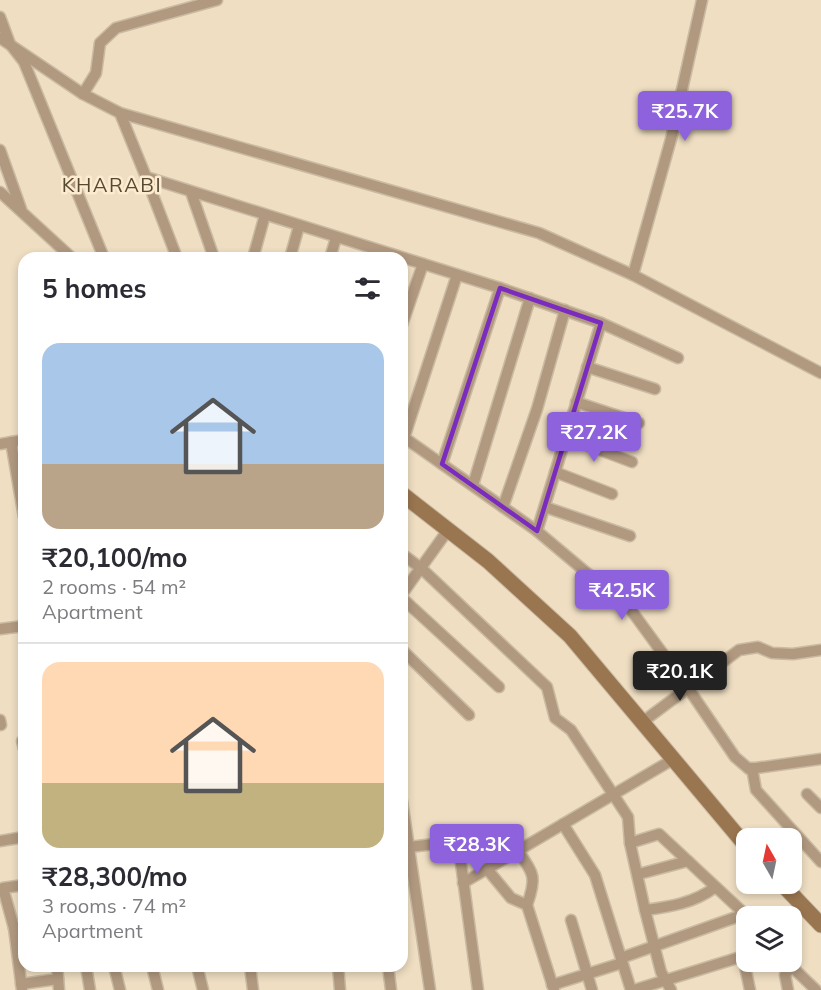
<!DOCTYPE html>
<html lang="en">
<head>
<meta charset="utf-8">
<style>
	:root { --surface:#fff; --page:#f2f2f3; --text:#2b2b33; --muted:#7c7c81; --line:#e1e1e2; --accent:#8d62dc }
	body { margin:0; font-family:Mulish,sans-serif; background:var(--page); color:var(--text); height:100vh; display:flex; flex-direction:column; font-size:22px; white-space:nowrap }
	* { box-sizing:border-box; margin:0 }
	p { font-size:20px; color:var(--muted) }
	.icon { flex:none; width:33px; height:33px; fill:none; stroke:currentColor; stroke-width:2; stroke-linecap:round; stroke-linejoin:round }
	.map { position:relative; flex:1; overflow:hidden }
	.sheet { position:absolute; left:18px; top:252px; width:390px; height:720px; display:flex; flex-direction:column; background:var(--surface); border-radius:18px; box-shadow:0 3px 9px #0003 }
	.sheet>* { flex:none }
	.needle { width:39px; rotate:351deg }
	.controls { position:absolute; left:736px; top:828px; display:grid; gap:12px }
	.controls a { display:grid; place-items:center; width:66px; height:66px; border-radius:12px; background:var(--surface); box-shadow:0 3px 9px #0003; font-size:30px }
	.price { position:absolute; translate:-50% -51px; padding:0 14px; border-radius:6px; background:var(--accent); color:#fff; font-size:20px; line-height:39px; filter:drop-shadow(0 2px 3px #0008) }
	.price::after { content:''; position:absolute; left:50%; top:36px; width:18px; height:14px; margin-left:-9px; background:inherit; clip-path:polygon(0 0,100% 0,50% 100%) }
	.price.current { background:#222; color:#fff }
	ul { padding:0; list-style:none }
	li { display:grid; align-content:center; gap:12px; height:318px; padding:0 24px }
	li+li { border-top:2px solid var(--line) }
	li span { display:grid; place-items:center; height:186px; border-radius:18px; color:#555 }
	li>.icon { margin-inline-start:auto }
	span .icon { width:108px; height:108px; fill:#fffc; stroke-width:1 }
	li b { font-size:26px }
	h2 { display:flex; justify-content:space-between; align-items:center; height:72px; padding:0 24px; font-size:26px }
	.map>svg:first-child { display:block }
</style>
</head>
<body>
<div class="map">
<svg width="821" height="990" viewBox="0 0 821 990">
	<rect width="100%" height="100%" fill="#efdec2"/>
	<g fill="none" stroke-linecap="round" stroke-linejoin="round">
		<!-- street casing -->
		<g stroke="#c9baa1" stroke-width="13">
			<g id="street">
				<polyline points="0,17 10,44 24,62 104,258"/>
				<polyline points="0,38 83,94 120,113 539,233 633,275 821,373"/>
				<polyline points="83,94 96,73 100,43 116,28 217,0"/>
				<polyline points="120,113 146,177"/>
				<polyline points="0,150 21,209"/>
				<polyline points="0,192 72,258"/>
				<polyline points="191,192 214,258"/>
				<polyline points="177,258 146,177 500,288 601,323 537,531 402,436"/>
				<polyline points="253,258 265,215"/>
				<polyline points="290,258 299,226"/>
				<polyline points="330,258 336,238"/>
				<polyline points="633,275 671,139 702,0"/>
				<polyline points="601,323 678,358"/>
				<polyline points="402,325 423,264"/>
				<polyline points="587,367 655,389"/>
				<polyline points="576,402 639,423"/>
				<polyline points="566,437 632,462"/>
				<polyline points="404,438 457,275"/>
				<polyline points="11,442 24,517"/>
				<polyline points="0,444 24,440"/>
				<polyline points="442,464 500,288"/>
				<polyline points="555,472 612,494"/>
				<polyline points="473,485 530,298"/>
				<polyline points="503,507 537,409 565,310"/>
				<polyline points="545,507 630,536"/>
				<polyline points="537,531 631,610 688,688 641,723"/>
				<polyline points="402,554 421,568 547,687 555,718 571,730 628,817 630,843 645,910 661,972 671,990"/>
				<polyline points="402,594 448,530"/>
				<polyline points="402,598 499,687"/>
				<polyline points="0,629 24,626"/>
				<polyline points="402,650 469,715"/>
				<polyline points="821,650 793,654 772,653 758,647 739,650 688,688 735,757 749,769 821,759"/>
				<polyline points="0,720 1,725"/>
				<polyline points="22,741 24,749"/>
				<polyline points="752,768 756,790 821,862"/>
				<polyline points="807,794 821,808"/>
				<polyline points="402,801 430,990"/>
				<polyline points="563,824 595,875 631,990"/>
				<polyline points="0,841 24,837"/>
				<polyline points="630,843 659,834 747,916"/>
				<polyline points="402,848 458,841 478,990"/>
				<path d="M 518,851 C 534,874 537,877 527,905"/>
				<polyline points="487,869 511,898 527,905 554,990"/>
				<polyline points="639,874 688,861"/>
				<polyline points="463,883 672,760"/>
				<path d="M 645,910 C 669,907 694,903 714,888"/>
				<polyline points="571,920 592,990"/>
				<polyline points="14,928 3,888 24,885"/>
				<polyline points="743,957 750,990"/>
				<polyline points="621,958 745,914"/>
				<polyline points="787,962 816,990"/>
				<polyline points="57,966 59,990"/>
				<polyline points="86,966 90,990"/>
				<polyline points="114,966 120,990"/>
				<polyline points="152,966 158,990"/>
				<polyline points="197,966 203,990"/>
				<polyline points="250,966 253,990"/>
				<polyline points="338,966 340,990"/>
				<polyline points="388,966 391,990"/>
				<polyline points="21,984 58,979"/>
				<polyline points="552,985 622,963"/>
				<polyline points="22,990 14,928 24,927"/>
				<polyline points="634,990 747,955"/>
				<polyline points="788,990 785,975 792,966"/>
			</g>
		</g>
		<!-- secondary casing -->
		<g stroke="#c9baa1" stroke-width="17">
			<g id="secondary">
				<polyline points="402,494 488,561 570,636 747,847"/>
				<polyline points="782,884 821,925"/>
			</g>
		</g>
		<!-- street -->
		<use href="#street" stroke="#b19980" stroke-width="10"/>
		<!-- secondary -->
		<use href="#secondary" stroke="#9a7650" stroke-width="15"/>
	</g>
	<!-- marked area -->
	<path fill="none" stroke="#7b2cbf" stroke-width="4.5" stroke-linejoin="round" d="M 500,288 L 601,323 L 537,531 L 442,464 Z"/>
	<g text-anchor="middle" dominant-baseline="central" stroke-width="5" stroke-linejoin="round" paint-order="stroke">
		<!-- quarter labels -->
		<g font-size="20" letter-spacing="1.5" fill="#564931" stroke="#fcebcf">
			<text x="112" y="184">KHARABI</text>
		</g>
	</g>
</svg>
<div class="controls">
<a><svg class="needle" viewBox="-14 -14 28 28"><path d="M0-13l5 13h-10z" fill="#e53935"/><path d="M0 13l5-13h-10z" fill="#7c7c81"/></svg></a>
<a><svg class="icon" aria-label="layers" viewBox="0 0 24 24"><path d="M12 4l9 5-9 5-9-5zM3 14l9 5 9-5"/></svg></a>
</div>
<b class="price" style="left:685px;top:142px">₹25.7K</b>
<b class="price" style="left:594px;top:463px">₹27.2K</b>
<b class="price" style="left:622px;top:621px">₹42.5K</b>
<b class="price current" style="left:680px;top:702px">₹20.1K</b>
<b class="price" style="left:477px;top:875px">₹28.3K</b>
<section class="sheet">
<h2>5 homes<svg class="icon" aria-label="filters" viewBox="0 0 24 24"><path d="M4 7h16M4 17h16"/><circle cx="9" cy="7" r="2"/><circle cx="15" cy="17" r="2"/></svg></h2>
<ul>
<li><span style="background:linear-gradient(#a9c7e8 65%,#b9a48a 0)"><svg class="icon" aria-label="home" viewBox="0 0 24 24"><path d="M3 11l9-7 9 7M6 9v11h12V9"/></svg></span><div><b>₹20,100/mo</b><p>2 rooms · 54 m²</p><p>Apartment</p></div></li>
<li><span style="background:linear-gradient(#ffd9b3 65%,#c2b280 0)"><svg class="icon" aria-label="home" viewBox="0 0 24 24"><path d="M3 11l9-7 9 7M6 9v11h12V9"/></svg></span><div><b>₹28,300/mo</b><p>3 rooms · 74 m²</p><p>Apartment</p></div></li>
</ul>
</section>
</div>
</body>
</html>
